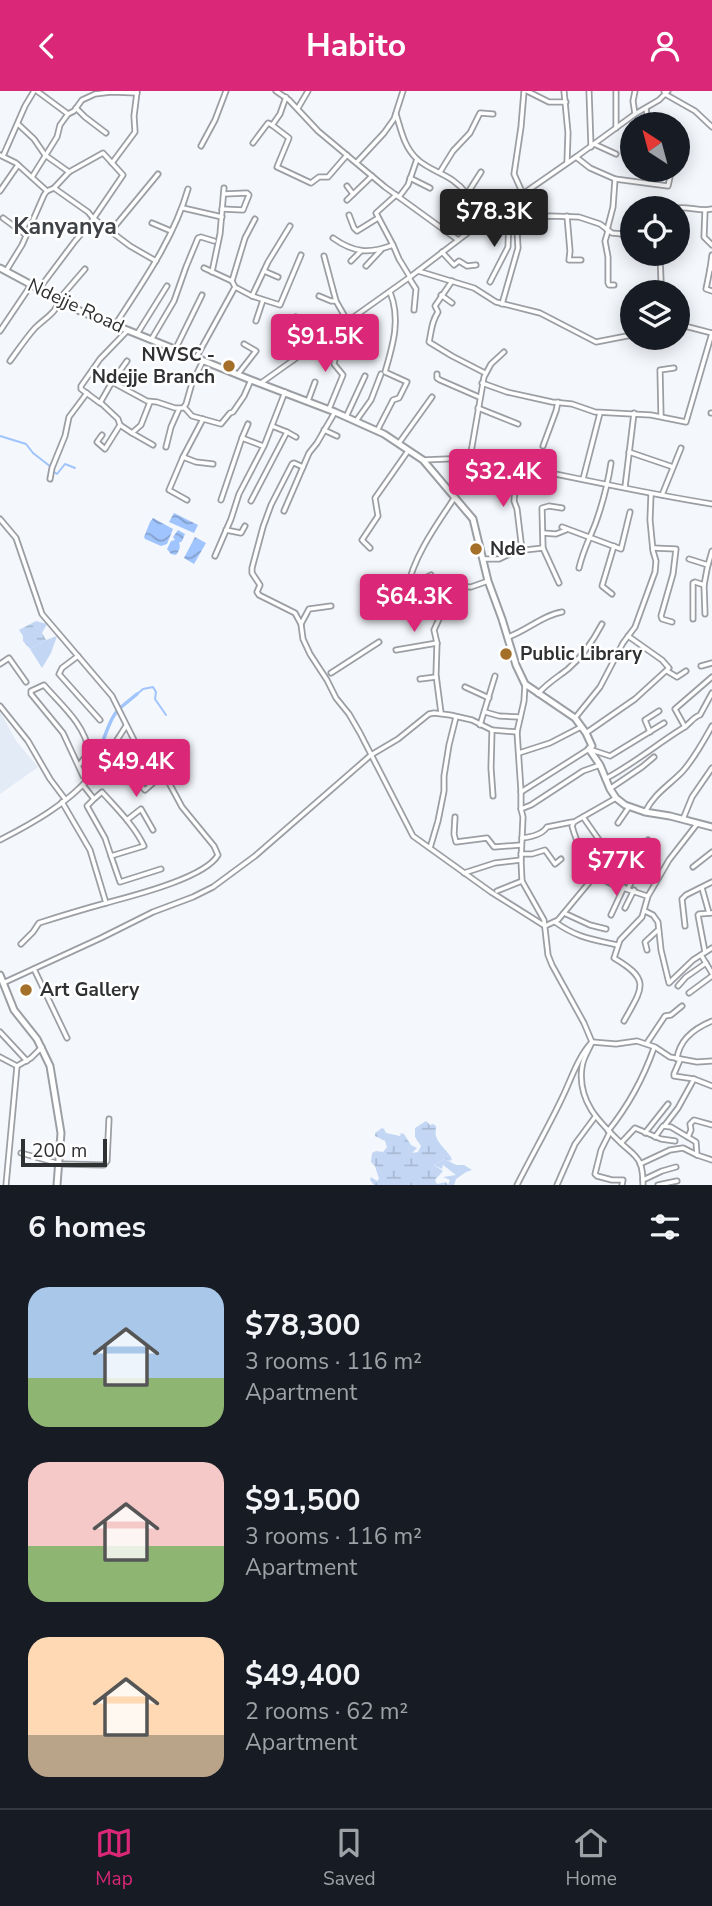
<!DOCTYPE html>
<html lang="en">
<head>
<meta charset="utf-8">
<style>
	:root { --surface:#171b24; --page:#20242c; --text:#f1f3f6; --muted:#9ea1a6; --line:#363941; --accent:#db2777 }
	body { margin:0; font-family:"Nunito Sans",sans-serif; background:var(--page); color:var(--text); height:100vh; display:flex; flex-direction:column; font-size:26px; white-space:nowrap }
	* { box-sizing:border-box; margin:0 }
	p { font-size:23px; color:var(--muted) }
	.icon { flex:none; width:38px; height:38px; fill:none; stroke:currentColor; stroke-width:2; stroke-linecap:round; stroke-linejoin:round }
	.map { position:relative; height:1094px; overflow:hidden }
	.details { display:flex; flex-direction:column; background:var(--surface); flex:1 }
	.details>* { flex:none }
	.needle { width:46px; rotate:324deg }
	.fabs { position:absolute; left:620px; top:21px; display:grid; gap:14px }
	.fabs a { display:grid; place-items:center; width:70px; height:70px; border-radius:50%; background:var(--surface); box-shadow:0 4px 18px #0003; font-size:35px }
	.scale { position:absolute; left:21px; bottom:18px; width:86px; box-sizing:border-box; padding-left:7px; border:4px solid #303133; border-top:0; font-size:19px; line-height:24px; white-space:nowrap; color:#303133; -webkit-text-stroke:5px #fff; paint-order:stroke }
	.price { position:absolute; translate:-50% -60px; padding:0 16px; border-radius:7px; background:var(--accent); color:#fff; font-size:23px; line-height:46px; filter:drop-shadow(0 2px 4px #0008) }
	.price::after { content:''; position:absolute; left:50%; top:42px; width:21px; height:16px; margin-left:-10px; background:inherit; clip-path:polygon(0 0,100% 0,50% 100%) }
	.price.on { background:#222; color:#fff }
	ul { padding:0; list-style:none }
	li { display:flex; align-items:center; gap:21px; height:175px; padding:0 28px }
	li span { display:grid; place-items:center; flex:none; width:196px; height:140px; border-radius:21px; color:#555 }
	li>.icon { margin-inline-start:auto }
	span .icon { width:84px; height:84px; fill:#fffc; stroke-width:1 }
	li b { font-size:30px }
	h2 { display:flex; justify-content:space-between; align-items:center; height:84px; padding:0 28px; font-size:30px }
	header { display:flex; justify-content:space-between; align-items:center; height:91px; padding:0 28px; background:var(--accent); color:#fff; font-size:32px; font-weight:700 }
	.tabs { display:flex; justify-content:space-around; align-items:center; height:98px; border-top:2px solid var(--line); background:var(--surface); font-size:19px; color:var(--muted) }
	.tabs a { display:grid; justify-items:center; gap:4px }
	.tabs .on { color:var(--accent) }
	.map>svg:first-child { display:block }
</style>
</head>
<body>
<header><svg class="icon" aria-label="back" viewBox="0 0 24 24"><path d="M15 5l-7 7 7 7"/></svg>Habito<svg class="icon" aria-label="person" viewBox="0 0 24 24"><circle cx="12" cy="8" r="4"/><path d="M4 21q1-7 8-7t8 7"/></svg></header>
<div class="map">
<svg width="712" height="1094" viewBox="0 0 712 1094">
	<defs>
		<pattern id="wetland-marsh" width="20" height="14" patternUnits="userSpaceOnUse" patternTransform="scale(1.75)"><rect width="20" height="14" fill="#c3d7f5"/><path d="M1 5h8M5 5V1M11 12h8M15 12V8" fill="none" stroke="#a8b9d2"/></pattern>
		<pattern id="water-waves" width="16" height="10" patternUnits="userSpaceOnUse" patternTransform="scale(1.75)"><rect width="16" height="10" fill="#a0c4fd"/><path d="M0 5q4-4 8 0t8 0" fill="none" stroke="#83a0cd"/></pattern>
	</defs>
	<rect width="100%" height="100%" fill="#f4f7fc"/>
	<!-- built -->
	<polygon fill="#e3ebf6" points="0,620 16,650 38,676 0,703"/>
	<!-- green -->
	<g fill="#c3d7f5">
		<polygon points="57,545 51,562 42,577 30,558 46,549"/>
		<polygon points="445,1068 456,1074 464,1074 472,1079 466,1081 456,1088 454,1094 448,1094 450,1089 443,1086 456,1084 443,1074 442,1078 434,1074"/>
	</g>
	<!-- wetland -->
	<g fill="url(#wetland-marsh)">
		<polygon points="36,530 47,533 42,542 46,549 30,558 23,550 23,545 19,539"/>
		<path d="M 426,1030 L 430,1034 L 433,1033 L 436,1035 C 436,1039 435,1042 436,1045 C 438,1053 448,1060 452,1068 L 450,1070 L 445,1068 L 434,1074 L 443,1080 L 435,1089 L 437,1093 L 446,1091 L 448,1094 L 374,1094 L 370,1089 L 371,1086 L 377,1090 L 379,1088 L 375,1075 L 371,1071 L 372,1062 L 376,1060 L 383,1061 L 387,1056 L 385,1050 L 375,1045 L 375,1042 L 382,1037 L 384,1038 L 386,1042 L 400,1045 L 401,1042 L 404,1043 L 411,1054 L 417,1057 L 412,1062 L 418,1061 L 421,1055 L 415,1046 L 415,1037 Z"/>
	</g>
	<!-- water -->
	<g fill="url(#water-waves)">
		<polygon points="174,422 198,434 194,442 169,431"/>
		<polygon points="153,427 173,438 167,453 161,455 145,448 144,446 150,431"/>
		<path d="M 178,439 L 185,443 L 182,450 L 179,452 C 181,456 179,460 176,464 L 171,463 L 167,458 L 171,450 L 175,449 L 173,446 Z"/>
		<polygon points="195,446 206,452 194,473 184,467"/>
	</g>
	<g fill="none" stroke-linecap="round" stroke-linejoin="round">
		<!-- stream -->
		<g stroke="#a0c4fd" stroke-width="2">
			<polyline points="0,345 26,353 33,362 51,376"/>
			<polyline points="54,381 57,383 65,373 75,377"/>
			<polyline points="137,603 143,598 153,596 156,601 155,608 166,624"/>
		</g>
		<!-- canal -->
		<g stroke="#a0c4fd" stroke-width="3.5">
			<polyline points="120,617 137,603"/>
			<path d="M 83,683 C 90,673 97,663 102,652 C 107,641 109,630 117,620"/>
		</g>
		<!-- minor casing -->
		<g stroke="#9b9ea3" stroke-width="7">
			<g id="minor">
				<polyline points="37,0 68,23"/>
				<polyline points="276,0 289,9 318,40 385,96 458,149"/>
				<polyline points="527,0 549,11 566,11"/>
				<polyline points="564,0 568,42 567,71"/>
				<polyline points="589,0 591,56"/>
				<polyline points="616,0 616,37"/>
				<polyline points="635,0 633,10 635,23"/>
				<polyline points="664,0 665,3 695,20 712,36"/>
				<polyline points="76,17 85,26 106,42"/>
				<polyline points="298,17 308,0"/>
				<polyline points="646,18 649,33"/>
				<path d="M 396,23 C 401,39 404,56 417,68 C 434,83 451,82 467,103 L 463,115 L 478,133"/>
				<polyline points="18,33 34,48 45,64 69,81 103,62 123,84 89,134 75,150 39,198"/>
				<polyline points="272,34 289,47 277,76 311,92 319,86 328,86 347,64"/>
				<polyline points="253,52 268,32 272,34 273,33 280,23 286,6"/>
				<polyline points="594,53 616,63"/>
				<polyline points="201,55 215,29 226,0"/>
				<polyline points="0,64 16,72 47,100"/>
				<polyline points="3,65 25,15 34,0"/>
				<polyline points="576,66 590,77 615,88 668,95 670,86 665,85 665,79"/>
				<polyline points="357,71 384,42 394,28 403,0"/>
				<polyline points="112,72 135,41 134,25 137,1"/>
				<polyline points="440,81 453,60 470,42 480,22 493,23"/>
				<polyline points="32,86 57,46 60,34 68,23 74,20 82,9 95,3 111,1 137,2"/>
				<polyline points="410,87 430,97"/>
				<polyline points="347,95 353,103"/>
				<polyline points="54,97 88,121 93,127 130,155 156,170"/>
				<polyline points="0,100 18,74"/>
				<polyline points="467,103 481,81"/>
				<polyline points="523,103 514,83 521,36 524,0"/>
				<polyline points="396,104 376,122 393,154 399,168 410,186"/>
				<polyline points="399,106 408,94 417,68"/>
				<polyline points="347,109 372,85"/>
				<polyline points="183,117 222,126"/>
				<path d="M 676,117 C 689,115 700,121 712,118"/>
				<polyline points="222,118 243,119 249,104 247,102 224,103"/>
				<polyline points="705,120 704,146 712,154"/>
				<polyline points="349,124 354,137 357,140 378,127"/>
				<polyline points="493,125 527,129 550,125 579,126 600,133 612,142 622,143 632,141"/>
				<polyline points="567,125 570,160 569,169 581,169"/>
				<polyline points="3,127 26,144"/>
				<polyline points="152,132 171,140"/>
				<polyline points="607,139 613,116 615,88"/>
				<polyline points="111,140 158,83"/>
				<polyline points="608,140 605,150 608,166 608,192 609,194 614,194"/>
				<path d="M 333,147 C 354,162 369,163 393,154"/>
				<polyline points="442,161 454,174 459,170 467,175 476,174"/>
				<polyline points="660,163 661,190"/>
				<polyline points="712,164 710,178 712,178"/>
				<polyline points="324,165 336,210 348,231"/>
				<polyline points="351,170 361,160"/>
				<polyline points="366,175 381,159"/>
				<polyline points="204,177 232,190 235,196 252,205 280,214 301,164"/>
				<polyline points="710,178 706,198 712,200"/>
				<polyline points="6,180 22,154 44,104 47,100 54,97 69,81"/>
				<polyline points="264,180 278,186"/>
				<polyline points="418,180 474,197 496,211 540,222 596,251 632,244"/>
				<polyline points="212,181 220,143 224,97"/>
				<polyline points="409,187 416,198 414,219"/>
				<polyline points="232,190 245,147 255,128"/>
				<path d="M 452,190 L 435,215 L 438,221 C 431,232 432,238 429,251 L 452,265 L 485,282"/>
				<polyline points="490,191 508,156 509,126"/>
				<polyline points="441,204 452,212"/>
				<polyline points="252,205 268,171 290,135"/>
				<polyline points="319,205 331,210 336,210"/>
				<polyline points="502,213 518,157 517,139 519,128"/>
				<polyline points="296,226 329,243"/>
				<polyline points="256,230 263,209"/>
				<polyline points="677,233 712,242"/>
				<path d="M 115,234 C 143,191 174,147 188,98"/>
				<polyline points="0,240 31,194"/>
				<polyline points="127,240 100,268 81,295 81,298 100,312 112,291 147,310 157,311 175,317 183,317 186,313 192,292 203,270"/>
				<polyline points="137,243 167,195"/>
				<polyline points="151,249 174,210 186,176 198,147 201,146 214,150"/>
				<polyline points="279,257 293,269"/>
				<polyline points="175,259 202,204"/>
				<polyline points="196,267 235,196"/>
				<path d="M 10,270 C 18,259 26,247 35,237 C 45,227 57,222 60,207 L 85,178"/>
				<polyline points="238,283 256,260 244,253"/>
				<polyline points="437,283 437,287 440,289 479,306"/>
				<polyline points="112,291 127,270"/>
				<polyline points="261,292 410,186 478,134 576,66 635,23 659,9 668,0"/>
				<polyline points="482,292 507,301 552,311 572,313 595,321 651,324 686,331 712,242"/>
				<polyline points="308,310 315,291"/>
				<polyline points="101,312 118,328 120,334"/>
				<polyline points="184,316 192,325 221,333 230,322 233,321 244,305 251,289"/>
				<polyline points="478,317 518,333"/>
				<polyline points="329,318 343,284 334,273 338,254"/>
				<polyline points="711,322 712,322"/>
				<polyline points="661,325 660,279 674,277"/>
				<polyline points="346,326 365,285"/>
				<polyline points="203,328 183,366 196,371 213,373"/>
				<polyline points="356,330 371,309 381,283"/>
				<polyline points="324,339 337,345"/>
				<path d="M 377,340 L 393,309 L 399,307 L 407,291 L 385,281 C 393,254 401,228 390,201"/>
				<polyline points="287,341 296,346"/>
				<polyline points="132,342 153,354"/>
				<polyline points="102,344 97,351 105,358 120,334 132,342 141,334 150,311"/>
				<polyline points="242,347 248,333"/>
				<polyline points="399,352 432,306"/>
				<polyline points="543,355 556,320 558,311"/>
				<polyline points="166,356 171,336 179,318"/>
				<polyline points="629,361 673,376"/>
				<polyline points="183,366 169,399 187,409"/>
				<polyline points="470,367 484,286 491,273 504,261"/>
				<path d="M 423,369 L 470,367 L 484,369 C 560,383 636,401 712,413"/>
				<polyline points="517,375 514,410 517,418 522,459"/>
				<polyline points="303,376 294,372 292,373 271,414 263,436 252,477 252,482 260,494 257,501 259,504 295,522 301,533 303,548 310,563 327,589 336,607 349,623 360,642 413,745 491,801 545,835 558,829 597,782 633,763 648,749"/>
				<polyline points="50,388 52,377 65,345 69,326 87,302"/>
				<polyline points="583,388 600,322"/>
				<polyline points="625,396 634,322"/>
				<polyline points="662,404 681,357"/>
				<path d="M 455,406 C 437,433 413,466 407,499 C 418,515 446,512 463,512"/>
				<polyline points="221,409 242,347 263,355"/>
				<polyline points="251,410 287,341 272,335"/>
				<polyline points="284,420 309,362 317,352 335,321"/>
				<path d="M 0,428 L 16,447 L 42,523 L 112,605 L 137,655 L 168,690 L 182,716 L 214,755 L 218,764 C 205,787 132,805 106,812 C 84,818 61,825 39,832 L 33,841 L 21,853"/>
				<polyline points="562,436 621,458 630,421"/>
				<polyline points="226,439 241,442 245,435"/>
				<polyline points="543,442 556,443 566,439"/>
				<polyline points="370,457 362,449 378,425 375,407 408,360"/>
				<polyline points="543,457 542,417 549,415 562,417"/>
				<polyline points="653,457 676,458 673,483 661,525 662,528 672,531"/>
				<polyline points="215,465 231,428 239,403 264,355 285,301"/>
				<polyline points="483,468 499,468 516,460 543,457 559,492"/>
				<polyline points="689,468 708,474 712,460"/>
				<path d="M 579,477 C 583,459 590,447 596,431 C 603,411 608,392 611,372"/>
				<path d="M 389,492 C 404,491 419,491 431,484"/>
				<polyline points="453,495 471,496 488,490"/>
				<polyline points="612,503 602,495 614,455"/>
				<polyline points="435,512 439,528 434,539 437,552 436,584 441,622"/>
				<polyline points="705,523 704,494 708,473"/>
				<polyline points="693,528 693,492 695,491 704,494"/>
				<polyline points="301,533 309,518 331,515"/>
				<path d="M 508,546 C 526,540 543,524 562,521"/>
				<polyline points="396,559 437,552"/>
				<polyline points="78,565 62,577 59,583 100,629"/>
				<polyline points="0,573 9,567 26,591"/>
				<polyline points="701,575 712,572"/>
				<polyline points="667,580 677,586 686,580"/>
				<polyline points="331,582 379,551"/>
				<polyline points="420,588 436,586"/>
				<polyline points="465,596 489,607"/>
				<path d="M 538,603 C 547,592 558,586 568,578 C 583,565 593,550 602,533"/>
				<polyline points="0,615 28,650 50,688 65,708"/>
				<polyline points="485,621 499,625 520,626"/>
				<polyline points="575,627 600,596 623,552 635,536 655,481 656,470 653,460 650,429 651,403"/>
				<polyline points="480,634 495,585"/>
				<polyline points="685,636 675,618 712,586"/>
				<polyline points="492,639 491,677 493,705"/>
				<polyline points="650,641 645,629 659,620"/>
				<polyline points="586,642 635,608 669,577 662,569 628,545"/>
				<polyline points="108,662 145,699 153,692 151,688"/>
				<polyline points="519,662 550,652 581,636"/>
				<path d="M 79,674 L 89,661 C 85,633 61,614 44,594 L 31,600 L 31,603 L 63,642 L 83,685 L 87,689"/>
				<path d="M 605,688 C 632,674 657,653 683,637 C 690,633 693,626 700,624 L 712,602"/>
				<path d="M 83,694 L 94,708 L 102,701 C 117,718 134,734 144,755 L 111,765 L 105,747 L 87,715 L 94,708"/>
				<polyline points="611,697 642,676 654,666"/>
				<polyline points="521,701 589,658 610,665 664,632"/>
				<polyline points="62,711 90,759 106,812"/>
				<polyline points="521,718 531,714 583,680 600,674"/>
				<path d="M 645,721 C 655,702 667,696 682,681 C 694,668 703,651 712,635"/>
				<polyline points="455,726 454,743 456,751 487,747 494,756 521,754"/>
				<polyline points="583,726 604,756"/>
				<polyline points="683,728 692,706 712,677"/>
				<polyline points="127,729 141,718 153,739"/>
				<polyline points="618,732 629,716"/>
				<path d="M 522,747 C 531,746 542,744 547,736 L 572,731"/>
				<path d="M 0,749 C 33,732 67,713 91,685 C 104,670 115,652 126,635"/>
				<polyline points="430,757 438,730 444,700 444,685 449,654 456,626"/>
				<polyline points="521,763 532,763 545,759 555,773 561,768"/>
				<polyline points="111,765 120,791 161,778"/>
				<polyline points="693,776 712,761"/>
				<path d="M 599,780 C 584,768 577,753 572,735 L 574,731 L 616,707"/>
				<polyline points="464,782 495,772 521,769"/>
				<polyline points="594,784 614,794 647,805"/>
				<polyline points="628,797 637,782"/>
				<polyline points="702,797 709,822"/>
				<polyline points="497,800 522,790"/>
				<polyline points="625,817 634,799"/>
				<polyline points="645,820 653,824 658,831 661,859 669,892 693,869 712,857"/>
				<polyline points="564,822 590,834 606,838"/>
				<polyline points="611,824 624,796"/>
				<path d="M 555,831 C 578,847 591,848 617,854"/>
				<polyline points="685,835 682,808 686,804 712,791"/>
				<polyline points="647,859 645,851 658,839"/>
				<polyline points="705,861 698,824 699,823 712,822"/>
				<polyline points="701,864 712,882"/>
				<polyline points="34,878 67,947"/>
				<polyline points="3,892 101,847 153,821 193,806 213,796 255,765 371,664 398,648 429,623 434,622 450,624 472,629 492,639 517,641"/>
				<polyline points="678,895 686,886 706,872"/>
				<polyline points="689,902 712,885"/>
				<path d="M 624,930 C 643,896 651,889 614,867 L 620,849 L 642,826 L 648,805 L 669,769 L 697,733"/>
				<polyline points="0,941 27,970"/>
				<polyline points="647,952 665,925 671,924 682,915"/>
				<polyline points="0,966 17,975 6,1094"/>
				<path d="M 677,968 C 679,949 695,937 712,930"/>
				<polyline points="680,969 674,983 674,985 694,988 712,995"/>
				<polyline points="17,975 31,967 42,956"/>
				<polyline points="665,1034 678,1017 694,988"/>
				<path d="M 608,1040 C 629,1014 643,988 654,957"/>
				<polyline points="610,1041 601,1059 595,1083 597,1085 612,1089 623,1089 622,1094"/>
				<polyline points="645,1042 668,1013"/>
				<polyline points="655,1046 663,1035 671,1036 696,1051 697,1064 712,1069"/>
				<polyline points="688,1046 691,1039 690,1033 694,1029 712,1034"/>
				<polyline points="621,1052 635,1037 661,1048 675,1050"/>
				<polyline points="21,1062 60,1073 104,1074 107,1070 109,1028"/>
				<polyline points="640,1073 670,1059 683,1057 697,1064"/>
				<polyline points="643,1089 662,1080 676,1076"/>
				<path d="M 517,1094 C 532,1064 549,1035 563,1005 C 572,986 578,966 592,951 L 584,932 L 552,874 L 548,864 L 544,829 L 522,790 L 521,769 L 523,726 L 521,718 L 521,700 L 517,641 L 524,610 L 525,593"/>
				<polyline points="557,1094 575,1053 595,1026"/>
				<path d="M 643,1094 C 643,1087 643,1079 640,1072 C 636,1063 628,1059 621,1052 C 599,1031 577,1010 582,976 C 583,967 589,959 592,951 L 616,953 L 637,950 L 655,956 L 670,966 L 697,971 L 712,970"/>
				<polyline points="658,1094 677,1090"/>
			</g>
		</g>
		<!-- tertiary casing -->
		<g stroke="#9b9ea3" stroke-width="9">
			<g id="tertiary">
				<polyline points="0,177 80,220 251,289 335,321 384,343 423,369 473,428 488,490 502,528 516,574 525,593 575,627 586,642 592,655 589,658 600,674 610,698 616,707 625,714 645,721 670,725 712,736"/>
				<polyline points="0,884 14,919 37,948 50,975 61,1042 57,1094"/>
			</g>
		</g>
		<!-- minor -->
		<use href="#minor" stroke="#fff" stroke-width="3.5"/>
		<!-- tertiary -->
		<use href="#tertiary" stroke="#fff" stroke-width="5"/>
	</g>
	<!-- markers -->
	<g fill="#a46f29" stroke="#fff" stroke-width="2.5">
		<circle cx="229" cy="275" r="7"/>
		<circle cx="476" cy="458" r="7"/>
		<circle cx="506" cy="563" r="7"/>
		<circle cx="26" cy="899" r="7"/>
	</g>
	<g text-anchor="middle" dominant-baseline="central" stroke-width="5" stroke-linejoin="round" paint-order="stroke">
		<!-- street labels -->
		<g font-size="19" fill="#303133" stroke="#fff">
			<text transform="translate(76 215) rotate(25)">Ndejje Road</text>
		</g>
		<!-- poi labels -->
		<g font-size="19" font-weight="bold" fill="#303133" stroke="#fff" text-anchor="start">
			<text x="215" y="264" text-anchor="end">NWSC -<tspan x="215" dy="22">Ndejje Branch</tspan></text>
			<text x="490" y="458">Nde</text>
			<text x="520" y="563">Public Library</text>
			<text x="40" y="899">Art Gallery</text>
		</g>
		<!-- quarter labels -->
		<g font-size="23" font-weight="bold" fill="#3f4246" stroke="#fff">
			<text x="65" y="135">Kanyanya</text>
		</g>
	</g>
</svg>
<div class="fabs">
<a><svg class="needle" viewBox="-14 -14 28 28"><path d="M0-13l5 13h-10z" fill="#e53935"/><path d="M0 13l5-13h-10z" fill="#9ea1a6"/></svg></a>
<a><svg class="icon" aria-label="locate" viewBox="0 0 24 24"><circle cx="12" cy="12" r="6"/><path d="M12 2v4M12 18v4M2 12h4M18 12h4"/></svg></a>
<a><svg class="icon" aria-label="layers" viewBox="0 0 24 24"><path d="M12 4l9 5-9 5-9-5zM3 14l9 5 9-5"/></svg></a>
</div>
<div class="scale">200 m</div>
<b class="price on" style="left:494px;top:158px">$78.3K</b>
<b class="price" style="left:325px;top:283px">$91.5K</b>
<b class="price" style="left:503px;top:418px">$32.4K</b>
<b class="price" style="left:414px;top:543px">$64.3K</b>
<b class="price" style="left:136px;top:708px">$49.4K</b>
<b class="price" style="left:616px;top:807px">$77K</b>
</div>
<section class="details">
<h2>6 homes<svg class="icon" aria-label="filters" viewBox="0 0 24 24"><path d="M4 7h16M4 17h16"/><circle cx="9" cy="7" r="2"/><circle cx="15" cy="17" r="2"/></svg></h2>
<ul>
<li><span style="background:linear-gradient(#a9c7e8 65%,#8fb573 0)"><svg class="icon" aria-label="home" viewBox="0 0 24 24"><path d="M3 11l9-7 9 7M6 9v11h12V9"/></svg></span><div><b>$78,300</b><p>3 rooms · 116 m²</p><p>Apartment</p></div></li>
<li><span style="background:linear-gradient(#f6c9c9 60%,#8fb573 0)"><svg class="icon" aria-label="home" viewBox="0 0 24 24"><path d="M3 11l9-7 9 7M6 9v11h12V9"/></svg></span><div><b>$91,500</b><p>3 rooms · 116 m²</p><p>Apartment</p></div></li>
<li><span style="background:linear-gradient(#ffd9b3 70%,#b9a48a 0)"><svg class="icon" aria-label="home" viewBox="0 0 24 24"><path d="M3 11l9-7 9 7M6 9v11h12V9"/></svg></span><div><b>$49,400</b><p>2 rooms · 62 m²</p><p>Apartment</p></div></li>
</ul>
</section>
<nav class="tabs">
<a class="on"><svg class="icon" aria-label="map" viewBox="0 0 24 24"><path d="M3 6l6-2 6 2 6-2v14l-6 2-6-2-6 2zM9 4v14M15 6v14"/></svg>Map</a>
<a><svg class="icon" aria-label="saved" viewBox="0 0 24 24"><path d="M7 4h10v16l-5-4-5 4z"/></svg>Saved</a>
<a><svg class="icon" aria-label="home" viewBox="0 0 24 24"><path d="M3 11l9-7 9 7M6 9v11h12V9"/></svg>Home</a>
</nav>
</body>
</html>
